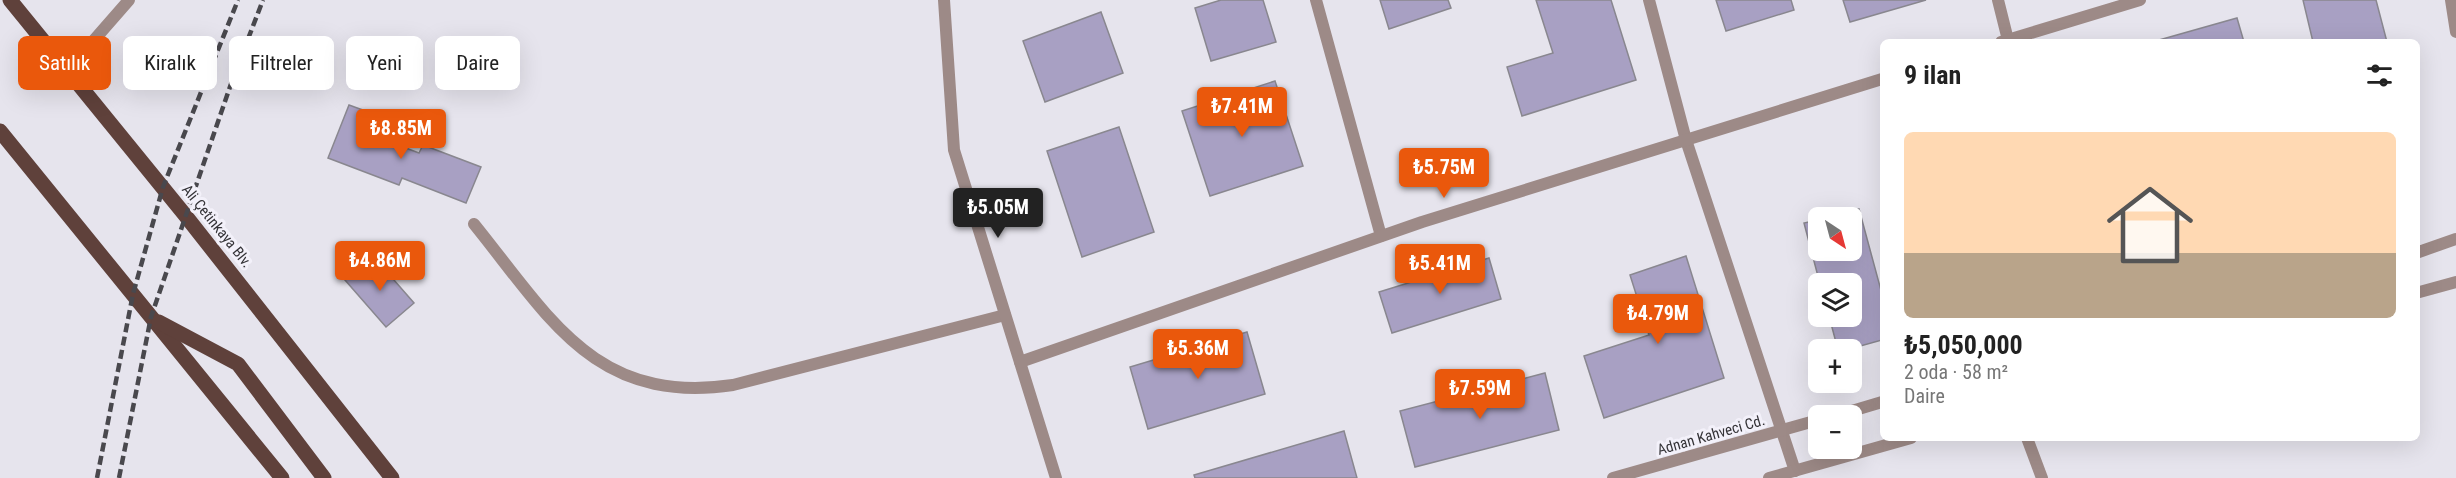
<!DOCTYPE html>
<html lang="tr">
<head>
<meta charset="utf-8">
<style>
	:root { --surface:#fff; --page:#f2f2f2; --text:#222; --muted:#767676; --accent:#ea580c }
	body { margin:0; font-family:"Roboto Condensed",sans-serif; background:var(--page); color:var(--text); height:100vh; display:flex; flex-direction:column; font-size:22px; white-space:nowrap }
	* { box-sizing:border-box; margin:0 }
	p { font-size:20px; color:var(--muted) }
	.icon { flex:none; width:33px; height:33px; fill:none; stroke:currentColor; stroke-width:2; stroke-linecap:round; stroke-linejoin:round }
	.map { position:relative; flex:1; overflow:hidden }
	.details { position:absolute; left:1880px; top:39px; width:540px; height:402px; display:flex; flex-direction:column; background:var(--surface); border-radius:9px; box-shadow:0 6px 24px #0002 }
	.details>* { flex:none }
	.hud { position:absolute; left:18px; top:36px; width:570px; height:54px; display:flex; gap:12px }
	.needle { width:39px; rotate:144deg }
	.controls { position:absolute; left:1808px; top:207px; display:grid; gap:12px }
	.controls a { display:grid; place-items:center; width:54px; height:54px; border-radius:9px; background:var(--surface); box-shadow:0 6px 24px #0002; font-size:30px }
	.price { position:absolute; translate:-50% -51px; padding:0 14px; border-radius:6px; background:var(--accent); color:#fff; font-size:20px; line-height:39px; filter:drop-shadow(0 2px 3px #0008) }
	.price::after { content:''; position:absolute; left:50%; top:36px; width:18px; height:14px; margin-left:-9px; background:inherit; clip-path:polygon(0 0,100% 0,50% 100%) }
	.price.selected { background:#222; color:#fff }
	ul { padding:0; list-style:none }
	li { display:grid; align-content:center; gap:12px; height:318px; padding:0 24px }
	li span { display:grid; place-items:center; height:186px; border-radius:9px; color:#555 }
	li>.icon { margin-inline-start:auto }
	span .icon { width:108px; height:108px; fill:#fffc; stroke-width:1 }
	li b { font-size:26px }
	h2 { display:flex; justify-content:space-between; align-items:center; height:72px; padding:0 24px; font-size:26px }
	.tag { padding:0 21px; border-radius:9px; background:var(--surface); box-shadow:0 6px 24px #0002; font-size:21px; line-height:54px }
	.tag.selected { background:var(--accent); color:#fff }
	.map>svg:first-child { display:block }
</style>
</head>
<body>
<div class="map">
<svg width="2456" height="478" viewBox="0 0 2456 478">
	<rect width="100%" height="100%" fill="#e6e4ed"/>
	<!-- building -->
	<g fill="#a8a0c3" stroke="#89878f" stroke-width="1.5">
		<polygon points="1221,0 1263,0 1276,42 1211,61 1195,8"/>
		<polygon points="1380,0 1448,0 1451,8 1389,29"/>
		<polygon points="1536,0 1611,0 1636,80 1522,116 1507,67 1553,53"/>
		<polygon points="1716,0 1791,0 1794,10 1726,31"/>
		<polygon points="1843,0 1926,0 1850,22"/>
		<polygon points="2303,0 2376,0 2387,42 2313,42"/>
		<polygon points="1101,12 1123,73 1045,102 1023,41"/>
		<polygon points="2237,18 2244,42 2152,42"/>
		<polygon points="1275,81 1303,166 1210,196 1182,111"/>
		<polygon points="349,105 371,113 363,132 419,153 423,145 481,167 466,203 402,178 399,185 328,158"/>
		<polygon points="1119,127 1154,232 1082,257 1047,151"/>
		<polygon points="1859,209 1882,294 1882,340 1846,350 1838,350 1829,316 1851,316 1851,284 1820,284 1804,223 1818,220 1818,250 1851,250 1851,218 1826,218"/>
		<polygon points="373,256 414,303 386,327 345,280"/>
		<polygon points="1686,256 1724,378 1604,418 1584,356 1649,335 1630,275"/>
		<polygon points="1489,258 1501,299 1392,333 1379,292"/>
		<polygon points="1247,332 1265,394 1148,429 1130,367"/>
		<polygon points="1545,373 1559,430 1415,467 1400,411"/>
		<polygon points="1344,431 1357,478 1195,478 1194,475"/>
	</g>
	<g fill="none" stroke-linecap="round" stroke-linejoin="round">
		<!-- service -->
		<path stroke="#9d8a87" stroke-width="12" d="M 474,224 C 550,318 595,405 733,385 L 1005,315"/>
		<!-- minor -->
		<g stroke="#9d8a87" stroke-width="12">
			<polyline points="944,0 954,150 1056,478"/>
			<polyline points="1316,0 1381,236"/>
			<polyline points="1649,0 1686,140 1795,471"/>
			<polyline points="1998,0 2008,40"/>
			<polyline points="2451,0 2456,32"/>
			<polyline points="2001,42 2140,0"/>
			<polyline points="67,71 129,0"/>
			<polyline points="1020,362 1422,222 1882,79"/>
			<polyline points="2027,438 2042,478"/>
		</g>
		<!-- tertiary -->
		<g stroke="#9d8a87" stroke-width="12">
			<polyline points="2416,253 2456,239"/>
			<polyline points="2416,293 2456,282"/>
			<polyline points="1835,416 1882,402"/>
			<polyline points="1613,478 1818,420"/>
			<polyline points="1769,478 1911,438"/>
		</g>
		<!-- primary -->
		<g stroke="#5f413b" stroke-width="15">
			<polyline points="10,0 185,215 392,478"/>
			<polyline points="0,131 282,478"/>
			<polyline points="159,322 238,364 324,478"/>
		</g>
		<!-- rail -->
		<g stroke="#49484d" stroke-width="4.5" stroke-dasharray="9 4.5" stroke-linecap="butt">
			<polyline points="97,478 133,294 163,187 238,0"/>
			<polyline points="119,478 151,317 233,78 263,0"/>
		</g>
	</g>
	<g text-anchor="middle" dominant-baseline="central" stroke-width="6" stroke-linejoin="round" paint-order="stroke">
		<!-- street labels -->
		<g font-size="15" fill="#343337" stroke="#f3f1fa">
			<text transform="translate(217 226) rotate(51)">Ali Çetinkaya Blv.</text>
			<text transform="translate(1711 435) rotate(-16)">Adnan Kahveci Cd.</text>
		</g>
	</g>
</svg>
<div class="controls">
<a><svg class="needle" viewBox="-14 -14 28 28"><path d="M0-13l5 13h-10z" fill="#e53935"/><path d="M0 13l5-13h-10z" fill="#767676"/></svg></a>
<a><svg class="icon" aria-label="layers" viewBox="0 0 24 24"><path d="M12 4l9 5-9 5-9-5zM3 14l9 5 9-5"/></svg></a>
<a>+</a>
<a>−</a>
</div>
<b class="price" style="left:1242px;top:138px">₺7.41M</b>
<b class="price" style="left:401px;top:160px">₺8.85M</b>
<b class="price" style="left:1444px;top:199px">₺5.75M</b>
<b class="price selected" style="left:998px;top:239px">₺5.05M</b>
<b class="price" style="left:380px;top:292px">₺4.86M</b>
<b class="price" style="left:1440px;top:295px">₺5.41M</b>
<b class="price" style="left:1658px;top:345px">₺4.79M</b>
<b class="price" style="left:1198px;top:380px">₺5.36M</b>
<b class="price" style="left:1480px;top:420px">₺7.59M</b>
<div class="hud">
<a class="tag selected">Satılık</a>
<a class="tag">Kiralık</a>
<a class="tag">Filtreler</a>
<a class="tag">Yeni</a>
<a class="tag">Daire</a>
</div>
<section class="details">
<h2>9 ilan<svg class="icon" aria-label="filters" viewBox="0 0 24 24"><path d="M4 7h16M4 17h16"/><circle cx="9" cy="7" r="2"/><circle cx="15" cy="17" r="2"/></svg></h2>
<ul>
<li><span style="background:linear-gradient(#ffd9b3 65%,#b9a48a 0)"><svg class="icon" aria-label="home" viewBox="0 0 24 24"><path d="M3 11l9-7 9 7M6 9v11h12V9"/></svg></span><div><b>₺5,050,000</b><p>2 oda · 58 m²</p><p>Daire</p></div></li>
</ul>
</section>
</div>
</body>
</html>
